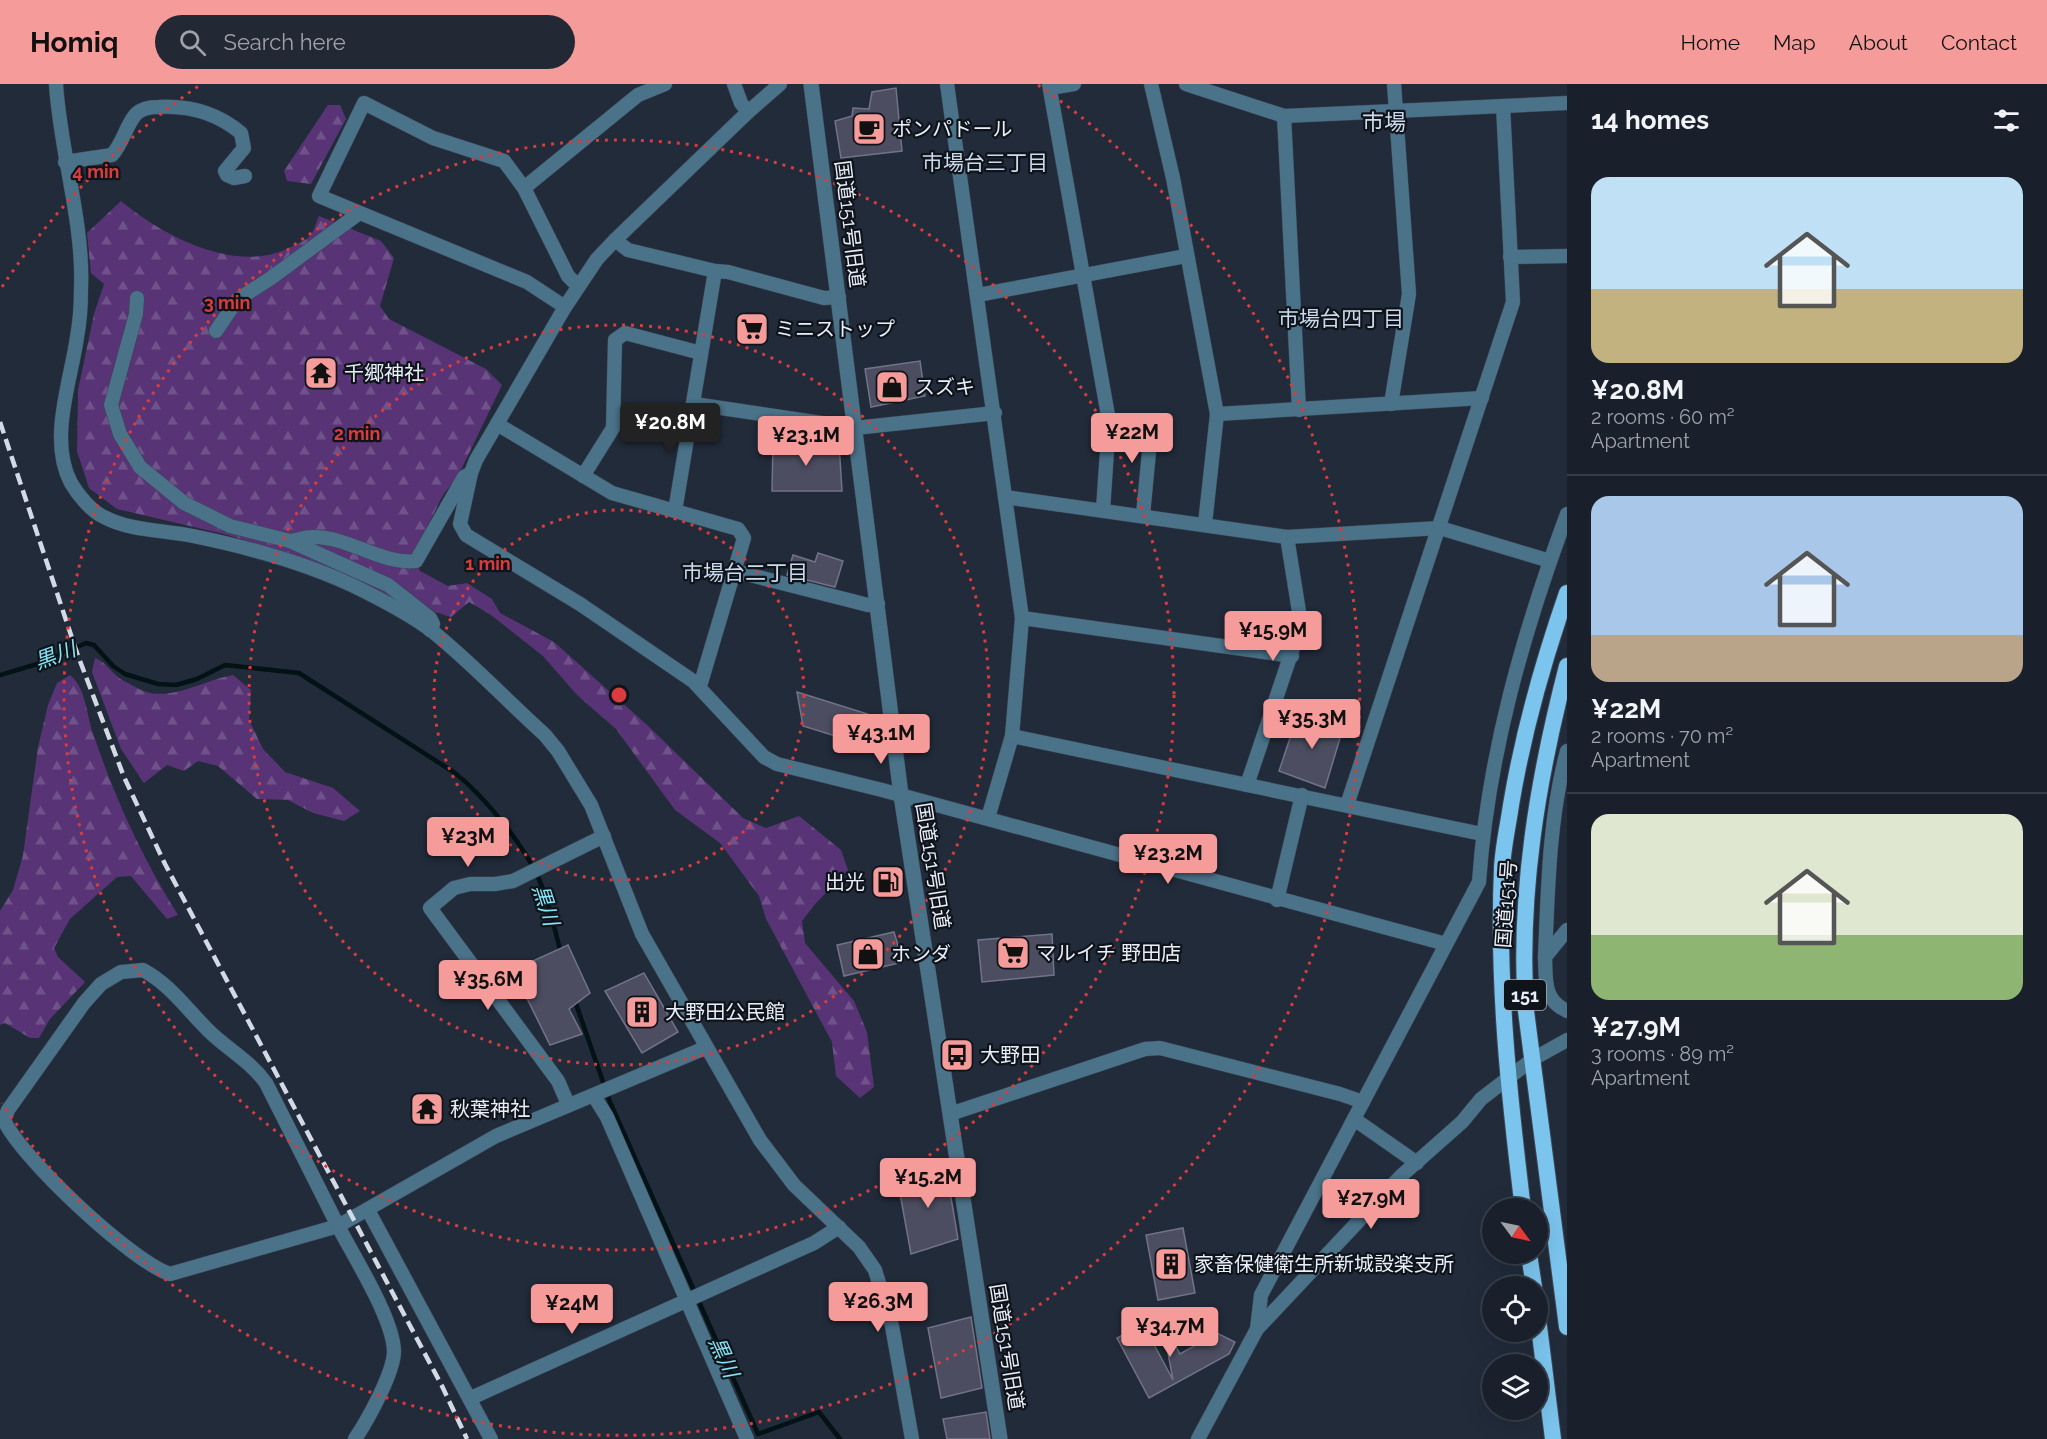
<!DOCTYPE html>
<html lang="en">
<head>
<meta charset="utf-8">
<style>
	:root { --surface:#19202c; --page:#222834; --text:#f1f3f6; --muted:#9fa3a9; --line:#373e48; --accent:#f59b9a }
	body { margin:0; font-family:Raleway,"Noto Sans JP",sans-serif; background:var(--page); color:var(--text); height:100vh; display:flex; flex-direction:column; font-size:22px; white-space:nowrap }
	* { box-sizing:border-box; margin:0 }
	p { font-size:20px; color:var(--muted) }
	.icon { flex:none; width:33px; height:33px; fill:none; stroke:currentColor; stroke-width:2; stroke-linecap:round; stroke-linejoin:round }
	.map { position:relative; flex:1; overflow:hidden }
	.sheet { display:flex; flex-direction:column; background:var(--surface); width:480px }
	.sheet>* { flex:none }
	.needle { width:39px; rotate:123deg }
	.controls { position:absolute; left:1482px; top:1114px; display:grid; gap:12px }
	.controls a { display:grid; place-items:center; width:66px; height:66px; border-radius:50%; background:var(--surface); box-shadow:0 6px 24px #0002,0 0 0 2px var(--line); font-size:30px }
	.price { position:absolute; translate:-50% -51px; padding:0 14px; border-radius:6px; background:var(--accent); color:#111; font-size:20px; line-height:39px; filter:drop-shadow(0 2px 3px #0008) }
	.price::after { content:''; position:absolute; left:50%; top:36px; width:18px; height:14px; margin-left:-9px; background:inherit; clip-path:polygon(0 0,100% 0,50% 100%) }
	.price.selected { background:#222; color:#fff }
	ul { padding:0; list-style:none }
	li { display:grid; align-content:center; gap:12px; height:318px; padding:0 24px }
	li+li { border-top:2px solid var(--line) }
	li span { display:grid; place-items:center; height:186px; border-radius:18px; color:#555 }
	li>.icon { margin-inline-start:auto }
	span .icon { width:108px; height:108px; fill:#fffc; stroke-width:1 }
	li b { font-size:26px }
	h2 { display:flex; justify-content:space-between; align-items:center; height:72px; padding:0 24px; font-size:26px }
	header { display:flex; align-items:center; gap:36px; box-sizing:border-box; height:84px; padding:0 30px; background:var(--accent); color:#111 }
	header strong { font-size:28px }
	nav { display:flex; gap:33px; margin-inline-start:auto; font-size:21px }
	.search { width:420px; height:54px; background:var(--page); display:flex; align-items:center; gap:15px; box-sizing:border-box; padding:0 21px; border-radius:33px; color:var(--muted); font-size:22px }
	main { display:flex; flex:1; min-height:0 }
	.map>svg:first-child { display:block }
</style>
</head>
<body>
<header>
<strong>Homiq</strong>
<div class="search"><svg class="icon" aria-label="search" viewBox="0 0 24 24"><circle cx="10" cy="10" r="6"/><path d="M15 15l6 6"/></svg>Search here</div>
<nav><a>Home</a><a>Map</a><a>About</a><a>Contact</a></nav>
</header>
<main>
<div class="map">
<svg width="1567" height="1355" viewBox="0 0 1567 1355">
	<defs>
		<pattern id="forest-firs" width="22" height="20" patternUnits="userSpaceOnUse" patternTransform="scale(1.5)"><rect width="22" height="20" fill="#583476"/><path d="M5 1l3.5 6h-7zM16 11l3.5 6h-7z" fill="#70528a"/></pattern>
	</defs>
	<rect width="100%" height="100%" fill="#212b3a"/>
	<!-- forest -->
	<g fill="url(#forest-firs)">
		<polygon points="328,21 340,21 346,35 311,100 287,97 284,87"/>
		<path d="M 121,117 C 164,153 239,192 293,162 C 298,159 305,157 309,153 C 314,149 316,138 319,132 L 381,157 L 394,174 L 380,222 L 389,235 L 486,285 L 502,301 L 459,390 L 443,411 L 414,469 L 420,487 L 448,502 L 467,499 L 492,515 L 500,529 L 554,558 L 646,640 L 743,734 L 766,744 L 799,732 L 841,766 L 848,786 L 816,819 L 802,837 L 805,859 L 854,917 L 867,948 L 874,1003 L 860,1014 L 836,992 L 832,958 L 766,835 L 759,812 L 720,759 L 675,726 L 616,645 L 577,611 L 543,572 L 491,531 L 469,518 L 451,533 L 435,528 L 412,511 L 396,518 L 374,505 L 281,467 L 224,450 L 117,425 L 89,404 L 77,367 L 78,306 L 94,230 L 104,200 L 91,189 L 87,149 Z"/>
		<path d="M 95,574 C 107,578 112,591 124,597 C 132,601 141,607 150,609 C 177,614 206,596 233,591 L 251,606 L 249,636 L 263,665 L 285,688 L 333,704 L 360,727 L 344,737 L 313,729 L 288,716 L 257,715 L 218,682 L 198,677 L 184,687 L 167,681 L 144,699 L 121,665 L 92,588 Z"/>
		<path d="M 70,591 C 86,604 86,629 93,649 C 114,712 142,774 178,831 L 167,835 L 131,792 L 117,793 L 70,835 L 54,864 L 58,873 L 85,898 L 50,935 L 39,954 L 30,954 L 5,939 L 0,941 L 0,827 L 13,806 L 23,771 L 38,663 L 48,621 L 57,599 Z"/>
	</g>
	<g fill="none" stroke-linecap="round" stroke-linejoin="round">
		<!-- stream -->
		<g stroke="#021215" stroke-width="4.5">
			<path d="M 0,591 L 44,578 L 86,559 L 94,561 L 113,582 L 125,590 L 158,600 L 176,601 L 197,595 L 225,581 L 299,589 L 455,689 C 484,712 523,760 538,793 C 549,817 554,844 561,869"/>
			<polyline points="574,914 610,1018 758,1350 819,1328 840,1355"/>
		</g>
	</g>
	<!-- building -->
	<g fill="#4c4d60" stroke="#727388" stroke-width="1.5">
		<polygon points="896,4 902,67 841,74 835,37 852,32 853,24 869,25 872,8"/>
		<polygon points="920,277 925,312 871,323 865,285"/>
		<polygon points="773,358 839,359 842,407 772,407"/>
		<polygon points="818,469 843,477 835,503 787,491 793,471 815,478"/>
		<polygon points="797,608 874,632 880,666 803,642"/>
		<polygon points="1298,630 1344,641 1325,704 1279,687"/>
		<polygon points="894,848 903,878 844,892 837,861"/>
		<polygon points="1052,850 1054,891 982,898 978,856"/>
		<polygon points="568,861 590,909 569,925 582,950 550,961 513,886"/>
		<polygon points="644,889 678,948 642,969 605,907"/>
		<polygon points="946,1084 958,1155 911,1170 897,1093"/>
		<polygon points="1183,1144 1195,1209 1158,1216 1146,1151"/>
		<polygon points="971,1233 982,1304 941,1314 928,1244"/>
		<polygon points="1143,1240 1173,1296 1164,1247 1167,1246 1180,1270 1217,1249 1235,1258 1229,1270 1149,1314 1117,1254"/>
		<polygon points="986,1328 990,1355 947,1355 943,1335"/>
	</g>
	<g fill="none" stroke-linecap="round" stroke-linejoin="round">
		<!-- minor casing -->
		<g stroke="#3d4655" stroke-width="15">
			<g id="minor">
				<path d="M 56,0 C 60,67 84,139 81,205 C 81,221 80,237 77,253 C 71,297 48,356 71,399 C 78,411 91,427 104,433 C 130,447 164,446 193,452 C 247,463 312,481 362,506 C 386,518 411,531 432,547 C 472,579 507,617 545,651 L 558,667 L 591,721 L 642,850 L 760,1056 L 794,1101 L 859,1163 L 875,1186 L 892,1242 L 912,1355"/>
				<polyline points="947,0 1022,534 1012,652 988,734"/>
				<polyline points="1049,0 1109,337 1103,426"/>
				<polyline points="1151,0 1173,94 1217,330 1205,440"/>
				<polyline points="1186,0 1284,32 1567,19"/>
				<polyline points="1050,4 1074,0"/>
				<polyline points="748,28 780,0"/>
				<polyline points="1284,32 1299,326"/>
				<path d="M 65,78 L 112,71 C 123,59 126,41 136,30 C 142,24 150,23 158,23 C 189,21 216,28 241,49 L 244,64 L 225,87 L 227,91 L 234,94 L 245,92"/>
				<polyline points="524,104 638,11 665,0"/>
				<polyline points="615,156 628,166 715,187 675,427"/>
				<polyline points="1510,173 1567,172"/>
				<polyline points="715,187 728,188 824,214 839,213"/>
				<polyline points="578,202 568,192 524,104 504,77 433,54 364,19 319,112 527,198 565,223 597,175 615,156 748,28 741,19 734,0"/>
				<polyline points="978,211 1186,172"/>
				<polyline points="137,214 136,230 111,321 120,350 140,383 184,419 230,442 290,457"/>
				<polyline points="216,247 237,216 271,194 358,130"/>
				<polyline points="694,320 855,344 995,329"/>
				<polyline points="1391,320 1409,210 1394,0"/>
				<polyline points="1217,330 1482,314"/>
				<polyline points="1109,337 1151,347 1143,431"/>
				<polyline points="497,340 612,409 738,445 744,454 700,602"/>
				<polyline points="471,389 460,440 466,451 580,520 693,597 764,673 777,680 882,706 1446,860"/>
				<polyline points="583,392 613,344 615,256 625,249 701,269"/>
				<polyline points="1005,413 1287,453 1440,444 1550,477"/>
				<polyline points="735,487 868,521 878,520"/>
				<polyline points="1022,534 1292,572"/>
				<path d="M 430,546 L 433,540 L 430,534 L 388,501 L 290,457 C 298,456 307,452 314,453 C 349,453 382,481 416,477 L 464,393 L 471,389 L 476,376 L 565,223"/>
				<polyline points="1012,652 1482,750"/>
				<polyline points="1247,701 1301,540 1287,453"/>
				<polyline points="1347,721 1513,218 1503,22"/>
				<polyline points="1277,816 1302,711"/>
				<path d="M 1567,846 L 1545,873 C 1546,896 1543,916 1567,927"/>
				<path d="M 1545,873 C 1548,804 1549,734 1567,667"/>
				<path d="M 143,886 C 171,901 188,927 211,949 C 229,966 251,978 266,999 L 338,1142 L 170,1190 C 132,1178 20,1073 4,1036 L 8,1026 L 84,919 L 101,900 L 121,888 Z"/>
				<polyline points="594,1012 607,1033 747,1355"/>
				<polyline points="568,1020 558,997 430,824 454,804 470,800 495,800 513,797 604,752"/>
				<polyline points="950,1030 1145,965 1160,964 1340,1010 1363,1018"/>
				<polyline points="1354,1035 1417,1079"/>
				<polyline points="368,1126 491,1355"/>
				<path d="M 1257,1245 L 1261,1211 L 1479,798 C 1488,671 1523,549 1567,430"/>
				<polyline points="471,1314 814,1159 839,1143"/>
				<path d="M 355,1355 C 367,1337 394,1289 394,1267 C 393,1234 354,1173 338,1142 L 496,1052 L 705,964"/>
				<polyline points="1198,1355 1257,1245 1401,1092 1462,1038 1481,1015 1533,975 1567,956"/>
			</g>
		</g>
		<!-- tertiary casing -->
		<g stroke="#3d4655" stroke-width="16">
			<polyline id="tertiary" points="811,0 901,711 1000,1355"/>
		</g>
		<!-- trunk casing -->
		<g stroke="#3d4655" stroke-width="18">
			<g id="trunk">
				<path d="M 1567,582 C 1538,694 1518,810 1526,927 L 1567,1243"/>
				<path d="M 1523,1125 C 1509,1011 1497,899 1502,784 C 1503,763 1508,742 1511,721 C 1523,649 1543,578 1567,509"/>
				<polyline points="1529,1170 1534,1203"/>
				<polyline points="1538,1234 1553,1355"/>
			</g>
		</g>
		<!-- minor -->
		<use href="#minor" stroke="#4a7289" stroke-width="14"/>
		<!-- tertiary -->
		<use href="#tertiary" stroke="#4a7289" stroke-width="15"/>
		<!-- trunk -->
		<use href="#trunk" stroke="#7bc4ed" stroke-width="16"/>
		<!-- rail -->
		<polyline stroke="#d3dae5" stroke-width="4.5" stroke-dasharray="12 6" stroke-linecap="butt" points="0,338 77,569 124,693 165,780 442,1302 467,1355"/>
	</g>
	<!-- distance rings -->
	<g fill="none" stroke="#d83c3d" stroke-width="3" stroke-dasharray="3 6">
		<circle cx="619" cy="611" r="185"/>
		<circle cx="619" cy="611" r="370"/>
		<circle cx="619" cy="611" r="555"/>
		<path d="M2 203A740 740 0 0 1 200 1M1038 1A740 740 0 1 1 2 1019"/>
	</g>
	<!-- icons -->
	<defs>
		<g id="cafe-square" transform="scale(1.725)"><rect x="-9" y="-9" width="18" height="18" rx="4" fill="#f59b9a" stroke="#0f131a"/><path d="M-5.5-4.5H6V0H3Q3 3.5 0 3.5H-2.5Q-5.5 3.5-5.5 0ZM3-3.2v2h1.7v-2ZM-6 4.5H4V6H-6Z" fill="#111"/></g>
		<g id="supermarket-square" transform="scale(1.725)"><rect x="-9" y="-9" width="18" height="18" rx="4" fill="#f59b9a" stroke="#0f131a"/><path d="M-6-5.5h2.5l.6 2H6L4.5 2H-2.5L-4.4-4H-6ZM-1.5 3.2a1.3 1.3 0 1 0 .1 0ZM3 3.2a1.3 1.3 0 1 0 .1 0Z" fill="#111"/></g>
		<g id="temple-square" transform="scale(1.725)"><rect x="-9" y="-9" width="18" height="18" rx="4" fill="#f59b9a" stroke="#0f131a"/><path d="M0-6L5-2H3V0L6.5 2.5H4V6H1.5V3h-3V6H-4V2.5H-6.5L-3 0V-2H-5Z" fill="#111"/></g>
		<g id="shop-square" transform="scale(1.725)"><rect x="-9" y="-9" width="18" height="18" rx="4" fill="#f59b9a" stroke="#0f131a"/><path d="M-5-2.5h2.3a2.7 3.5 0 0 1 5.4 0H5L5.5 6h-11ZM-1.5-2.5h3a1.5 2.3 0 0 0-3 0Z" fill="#111"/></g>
		<g id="fuel-square" transform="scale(1.725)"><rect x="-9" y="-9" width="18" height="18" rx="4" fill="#f59b9a" stroke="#0f131a"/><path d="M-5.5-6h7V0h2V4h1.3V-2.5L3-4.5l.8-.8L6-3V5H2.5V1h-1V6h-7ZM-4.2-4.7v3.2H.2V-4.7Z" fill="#111"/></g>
		<g id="building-square" transform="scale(1.725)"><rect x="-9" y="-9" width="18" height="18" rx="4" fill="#f59b9a" stroke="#0f131a"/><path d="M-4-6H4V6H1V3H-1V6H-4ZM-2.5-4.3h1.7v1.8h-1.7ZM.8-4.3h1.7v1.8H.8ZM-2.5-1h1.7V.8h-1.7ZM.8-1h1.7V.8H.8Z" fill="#111"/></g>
		<g id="bus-square" transform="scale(1.725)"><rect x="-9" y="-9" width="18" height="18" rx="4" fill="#f59b9a" stroke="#0f131a"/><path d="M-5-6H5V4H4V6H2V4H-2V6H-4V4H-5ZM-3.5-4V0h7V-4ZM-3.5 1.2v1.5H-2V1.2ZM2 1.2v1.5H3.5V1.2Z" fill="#111"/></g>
	</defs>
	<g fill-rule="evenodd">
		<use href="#cafe-square" x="869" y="45"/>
		<use href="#supermarket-square" x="752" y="245"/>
		<use href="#temple-square" x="321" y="289"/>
		<use href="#shop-square" x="892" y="303"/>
		<use href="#fuel-square" x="888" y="798"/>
		<use href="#supermarket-square" x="1013" y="869"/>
		<use href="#shop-square" x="868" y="870"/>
		<use href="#building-square" x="642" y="928"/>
		<use href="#bus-square" x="957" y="971"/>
		<use href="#temple-square" x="427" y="1025"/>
		<use href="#building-square" x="1171" y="1180"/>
	</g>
	<g text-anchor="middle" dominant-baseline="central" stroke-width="4.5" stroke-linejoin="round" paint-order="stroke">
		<!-- shield labels -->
		<rect fill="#0f131a" stroke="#a8adb7" stroke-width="1.5" x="1504" y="896" width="42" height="30" rx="4.5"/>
		<g font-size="18" font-weight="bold" fill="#e9effa">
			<text x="1525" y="911">151</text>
		</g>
		<!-- poi labels -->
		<g font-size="20" fill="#e9effa" stroke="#0f131a" text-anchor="start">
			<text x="892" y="45">ポンパドール</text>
			<text x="775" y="245">ミニストップ</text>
			<text x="344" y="289">千郷神社</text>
			<text x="915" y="303">スズキ</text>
			<text x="865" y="798" text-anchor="end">出光</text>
			<text x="1036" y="869">マルイチ 野田店</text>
			<text x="891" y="870">ホンダ</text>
			<text x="665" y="928">大野田公民館</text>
			<text x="980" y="971">大野田</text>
			<text x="450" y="1025">秋葉神社</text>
			<text x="1194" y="1180">家畜保健衛生所新城設楽支所</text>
		</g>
		<!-- street labels -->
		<g font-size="20" fill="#e9effa" stroke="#0f131a">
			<text transform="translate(850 140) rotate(83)">国道151号旧道</text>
			<text transform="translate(933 782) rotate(81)">国道151号旧道</text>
			<text transform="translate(1506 820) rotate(-86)">国道151号</text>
			<text transform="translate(1007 1263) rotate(81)">国道151号旧道</text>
		</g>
		<!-- neighbourhood labels -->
		<g font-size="21" fill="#ccdaee" stroke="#0f131a">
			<text x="985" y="78">市場台三丁目</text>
			<text x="1341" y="234">市場台四丁目</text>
			<text x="745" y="488">市場台二丁目</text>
		</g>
		<!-- water labels -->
		<g font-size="21" font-style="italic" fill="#84e5f6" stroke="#0f131a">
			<text transform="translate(55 571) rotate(-20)">黒川</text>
			<text transform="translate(546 821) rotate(72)">黒川</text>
			<text transform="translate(724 1273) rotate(66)">黒川</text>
		</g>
		<!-- quarter labels -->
		<g font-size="22" fill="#ccdaee" stroke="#0f131a">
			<text x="1384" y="38">市場</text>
		</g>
	</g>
	<circle cx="619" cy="611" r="9" fill="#d83c3d" stroke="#0f131a" stroke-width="3"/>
	<g font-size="18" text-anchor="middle" font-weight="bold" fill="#d83c3d" stroke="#0f131a" stroke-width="4.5" stroke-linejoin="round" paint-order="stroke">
		<text x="96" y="94">4 min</text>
		<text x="227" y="225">3 min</text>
		<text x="357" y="356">2 min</text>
		<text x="488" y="486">1 min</text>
	</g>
</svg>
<div class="controls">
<a><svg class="needle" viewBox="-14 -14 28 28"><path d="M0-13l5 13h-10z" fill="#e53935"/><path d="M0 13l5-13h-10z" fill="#9fa3a9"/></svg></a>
<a><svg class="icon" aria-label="locate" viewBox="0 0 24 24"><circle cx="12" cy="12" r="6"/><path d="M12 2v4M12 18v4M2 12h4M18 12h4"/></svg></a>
<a><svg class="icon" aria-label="layers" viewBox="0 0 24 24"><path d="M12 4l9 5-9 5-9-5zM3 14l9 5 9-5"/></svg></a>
</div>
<b class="price selected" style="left:670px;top:370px">¥20.8M</b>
<b class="price" style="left:1132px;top:380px">¥22M</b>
<b class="price" style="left:806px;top:383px">¥23.1M</b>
<b class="price" style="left:1273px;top:578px">¥15.9M</b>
<b class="price" style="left:1312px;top:666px">¥35.3M</b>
<b class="price" style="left:881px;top:681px">¥43.1M</b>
<b class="price" style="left:468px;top:784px">¥23M</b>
<b class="price" style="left:1168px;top:801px">¥23.2M</b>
<b class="price" style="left:488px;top:927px">¥35.6M</b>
<b class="price" style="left:928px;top:1125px">¥15.2M</b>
<b class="price" style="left:1371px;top:1146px">¥27.9M</b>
<b class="price" style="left:878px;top:1249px">¥26.3M</b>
<b class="price" style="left:572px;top:1251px">¥24M</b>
<b class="price" style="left:1170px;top:1274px">¥34.7M</b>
</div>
<section class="sheet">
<h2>14 homes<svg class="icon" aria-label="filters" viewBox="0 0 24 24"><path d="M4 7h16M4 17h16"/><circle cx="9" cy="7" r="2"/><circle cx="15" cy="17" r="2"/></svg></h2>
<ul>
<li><span style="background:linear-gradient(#bfe0f5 60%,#c2b280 0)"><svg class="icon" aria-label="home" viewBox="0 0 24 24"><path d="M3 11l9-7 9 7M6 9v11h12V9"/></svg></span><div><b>¥20.8M</b><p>2 rooms · 60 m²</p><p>Apartment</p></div></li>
<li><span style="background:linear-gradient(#a9c7e8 75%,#b9a48a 0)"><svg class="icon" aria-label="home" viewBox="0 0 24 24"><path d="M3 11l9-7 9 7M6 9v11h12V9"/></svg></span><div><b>¥22M</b><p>2 rooms · 70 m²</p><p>Apartment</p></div></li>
<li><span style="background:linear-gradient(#dfe7d0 65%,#8fb573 0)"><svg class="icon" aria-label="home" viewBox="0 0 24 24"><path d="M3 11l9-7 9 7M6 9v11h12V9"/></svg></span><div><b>¥27.9M</b><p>3 rooms · 89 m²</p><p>Apartment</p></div></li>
</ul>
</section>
</main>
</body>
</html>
